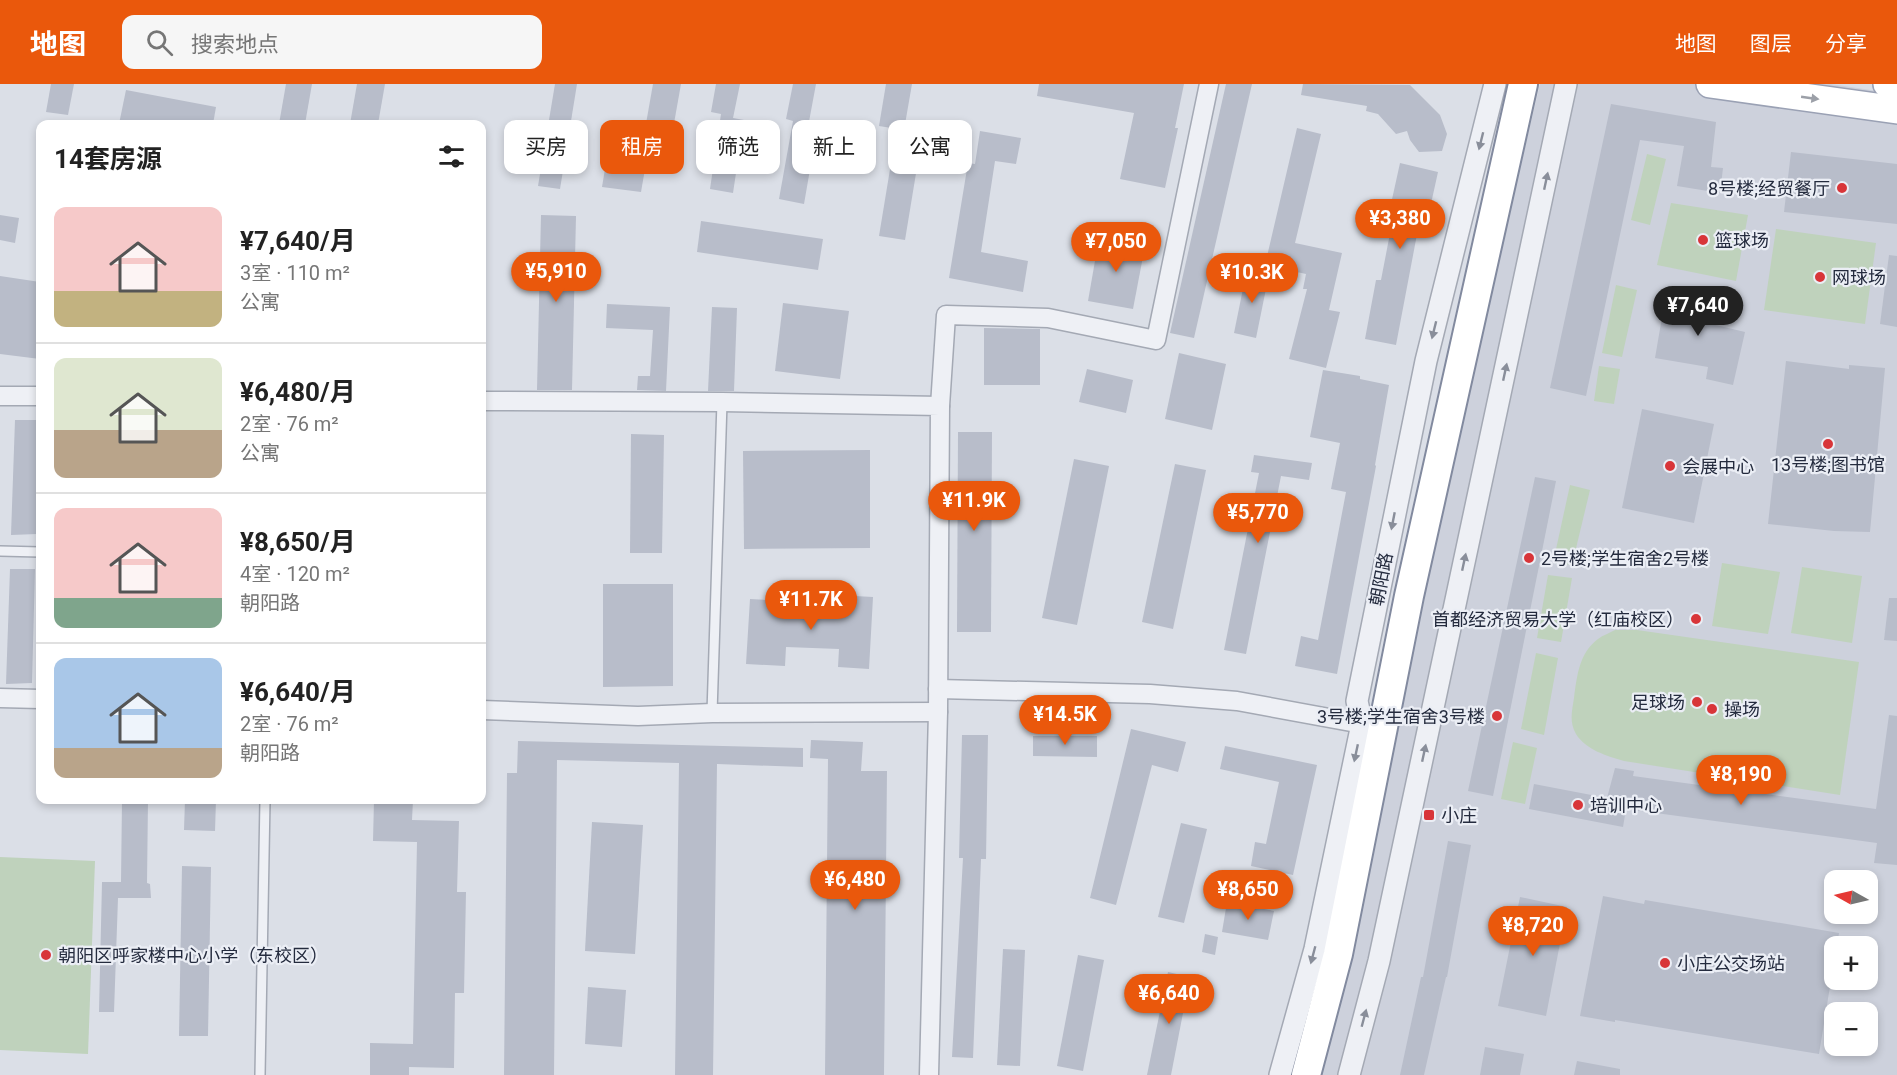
<!DOCTYPE html>
<html lang="zh">
<head>
<meta charset="utf-8">
<style>
	:root { --surface:#fff; --page:#f6f6f6; --text:#222; --muted:#767676; --line:#e0e0e0; --accent:#ea580c }
	body { margin:0; font-family:Roboto,"Noto Sans SC",sans-serif; background:var(--page); color:var(--text); height:100vh; display:flex; flex-direction:column; font-size:22px; white-space:nowrap }
	* { box-sizing:border-box; margin:0 }
	p { font-size:20px; color:var(--muted) }
	.icon { flex:none; width:33px; height:33px; fill:none; stroke:currentColor; stroke-width:2; stroke-linecap:round; stroke-linejoin:round }
	.map { position:relative; flex:1; overflow:hidden }
	.side { position:absolute; left:36px; top:36px; width:450px; height:684px; display:flex; flex-direction:column; background:var(--surface); border-radius:12px; box-shadow:0 3px 9px #0003 }
	.side>* { flex:none }
	.hud { position:absolute; left:504px; top:36px; width:570px; height:54px; display:flex; gap:12px }
	.needle { width:39px; rotate:278deg }
	.tools { position:absolute; left:1824px; top:786px; display:grid; gap:12px }
	.tools a { display:grid; place-items:center; width:54px; height:54px; border-radius:12px; background:var(--surface); box-shadow:0 3px 9px #0003; font-size:30px }
	.price { position:absolute; translate:-50% -51px; padding:0 14px; border-radius:21px; background:var(--accent); color:#fff; font-size:20px; line-height:39px; filter:drop-shadow(0 2px 3px #0008) }
	.price::after { content:''; position:absolute; left:50%; top:36px; width:18px; height:14px; margin-left:-9px; background:inherit; clip-path:polygon(0 0,100% 0,50% 100%) }
	.price.selected { background:#222; color:#fff }
	ul { padding:0; list-style:none }
	li { display:flex; align-items:center; gap:18px; height:150px; padding:0 18px }
	li+li { border-top:2px solid var(--line) }
	li span { display:grid; place-items:center; flex:none; width:168px; height:120px; border-radius:12px; color:#555 }
	li>.icon { margin-inline-start:auto }
	span .icon { width:72px; height:72px; fill:#fffc; stroke-width:1 }
	li b { font-size:26px }
	h2 { display:flex; justify-content:space-between; align-items:center; height:72px; padding:0 18px; font-size:26px }
	.tag { padding:0 21px; border-radius:12px; background:var(--surface); box-shadow:0 3px 9px #0003; font-size:21px; line-height:54px }
	.tag.selected { background:var(--accent); color:#fff }
	header { display:flex; align-items:center; gap:36px; box-sizing:border-box; height:84px; padding:0 30px; background:var(--accent); color:#fff }
	header strong { font-size:28px }
	nav { display:flex; gap:33px; margin-inline-start:auto; font-size:21px }
	.search { width:420px; height:54px; background:var(--page); display:flex; align-items:center; gap:15px; box-sizing:border-box; padding:0 21px; border-radius:12px; color:var(--muted); font-size:22px }
	.map>svg:first-child { display:block }
</style>
</head>
<body>
<header>
<strong>地图</strong>
<div class="search"><svg class="icon" aria-label="search" viewBox="0 0 24 24"><circle cx="10" cy="10" r="6"/><path d="M15 15l6 6"/></svg>搜索地点</div>
<nav><a>地图</a><a>图层</a><a>分享</a></nav>
</header>
<div class="map">
<svg width="1897" height="991" viewBox="0 0 1897 991">
	<rect width="100%" height="100%" fill="#dbdfe7"/>
	<!-- built -->
	<path fill="#cdd1dc" fill-rule="evenodd" d="M 1540,0 L 1831,0 L 1897,10 L 1897,991 L 1304,991 ZM 1834,796 L 1868,796 L 1868,830 L 1834,830 ZM 1834,862 L 1868,862 L 1868,896 L 1834,896 ZM 1834,928 L 1868,928 L 1868,962 L 1834,962 Z"/>
	<!-- grass -->
	<g fill="#bfd2bc">
		<polygon points="1647,70 1666,75 1650,141 1631,136"/>
		<polygon points="1671,119 1748,131 1736,197 1657,181"/>
		<polygon points="1776,145 1876,159 1865,240 1764,226"/>
		<polygon points="1616,201 1637,206 1622,273 1602,269"/>
		<polygon points="1599,282 1620,285 1614,320 1594,317"/>
		<polygon points="1570,401 1590,406 1572,481 1553,479"/>
		<polygon points="1722,479 1780,488 1768,550 1712,542"/>
		<polygon points="1802,483 1862,492 1852,559 1791,549"/>
		<polygon points="1548,491 1572,494 1561,558 1537,554"/>
		<path d="M 1615,546 L 1637,546 L 1859,578 L 1840,711 L 1624,677 C 1607,672 1586,666 1576,650 C 1569,638 1572,627 1574,614 C 1577,592 1579,569 1598,555 C 1603,551 1610,549 1615,546 Z"/>
		<polygon points="1536,569 1558,574 1544,651 1521,645"/>
		<polygon points="1513,658 1537,664 1525,720 1501,715"/>
		<polygon points="0,773 95,777 88,970 0,966"/>
	</g>
	<!-- building -->
	<g fill="#b8bdca">
		<polygon points="51,0 74,0 68,31 46,28"/>
		<polygon points="286,0 312,0 305,40 279,40"/>
		<polygon points="357,0 385,0 378,40 350,40"/>
		<polygon points="555,0 577,0 560,105 538,102"/>
		<polygon points="653,0 681,0 668,73 641,68"/>
		<polygon points="716,0 740,0 733,34 744,36 733,109 710,105 721,30 711,28"/>
		<polygon points="793,0 816,0 808,43 817,45 804,120 779,115 793,37 786,35"/>
		<polygon points="886,0 912,0 904,46 879,42"/>
		<polygon points="1039,0 1184,0 1175,44 1178,44 1165,104 1120,95 1134,29 1037,12"/>
		<polygon points="1226,0 1252,0 1194,254 1170,249"/>
		<polygon points="1303,0 1410,1 1440,31 1447,50 1442,67 1419,68 1410,56 1407,47 1396,50 1378,30 1366,27 1367,22 1301,11"/>
		<polygon points="126,6 216,23 213,40 119,40"/>
		<polygon points="1611,20 1716,38 1711,83 1723,84 1720,109 1677,102 1684,62 1640,56 1586,312 1550,304"/>
		<polygon points="1297,44 1321,50 1295,159 1342,169 1329,226 1340,228 1326,284 1289,275 1307,205 1303,205 1306,190 1265,181"/>
		<polygon points="980,47 1021,54 1016,80 995,77 981,168 1028,177 1023,208 949,194 968,79 975,80"/>
		<polygon points="896,49 922,53 905,156 879,152"/>
		<polygon points="1791,68 1897,80 1897,140 1784,128"/>
		<polygon points="606,79 645,85 641,108 602,103"/>
		<polygon points="1400,79 1438,88 1425,147 1418,145 1396,261 1365,255 1376,196 1381,196 1392,139 1387,138"/>
		<polygon points="0,131 19,134 15,159 0,156"/>
		<polygon points="541,131 576,132 572,306 537,306"/>
		<polygon points="701,137 823,155 818,186 697,168"/>
		<polygon points="1099,154 1145,162 1133,225 1088,217"/>
		<polygon points="1889,171 1897,172 1897,243 1880,240"/>
		<polygon points="1247,185 1269,190 1256,254 1234,249"/>
		<polygon points="0,192 40,198 40,275 0,270"/>
		<polygon points="1667,204 1707,211 1703,238 1745,248 1733,301 1706,295 1708,283 1655,274"/>
		<polygon points="783,219 849,227 840,295 775,287"/>
		<polygon points="607,220 670,223 666,307 637,306 638,292 650,292 653,246 606,244"/>
		<polygon points="712,223 737,224 734,307 708,307"/>
		<polygon points="984,244 1040,245 1040,301 984,301"/>
		<polygon points="1179,269 1226,280 1212,346 1165,335"/>
		<polygon points="1786,277 1849,285 1849,281 1885,284 1870,448 1834,447 1768,440"/>
		<polygon points="1087,285 1133,296 1126,329 1079,318"/>
		<polygon points="1323,286 1360,292 1360,295 1389,301 1375,381 1376,382 1337,590 1295,582 1301,552 1318,556 1346,408 1331,405 1340,359 1310,353"/>
		<polygon points="1642,325 1714,340 1694,439 1622,424"/>
		<polygon points="15,336 40,336 37,450 11,451"/>
		<polygon points="958,348 992,348 991,548 957,548"/>
		<polygon points="631,350 664,351 662,469 630,469"/>
		<polygon points="870,366 870,464 744,465 743,367"/>
		<polygon points="1254,371 1312,379 1309,396 1281,392 1246,570 1224,566 1259,389 1251,388"/>
		<polygon points="1074,375 1109,382 1077,541 1042,534"/>
		<polygon points="1175,380 1206,386 1173,545 1142,538"/>
		<polygon points="1535,393 1556,397 1493,712 1468,707"/>
		<polygon points="10,485 35,485 32,599 6,600"/>
		<polygon points="603,500 673,500 673,602 603,603"/>
		<polygon points="837,511 873,513 869,585 838,583 839,565 786,563 785,582 746,580 750,515 786,517 786,527 836,529"/>
		<polygon points="1889,514 1897,514 1897,557 1884,556"/>
		<polygon points="1889,631 1897,632 1897,781 1874,779 1877,759 1626,725 1623,743 1529,725 1534,700 1607,714 1615,684 1634,687 1633,692 1876,725"/>
		<polygon points="1131,645 1186,658 1178,688 1152,681 1116,821 1090,814"/>
		<polygon points="962,651 988,651 986,775 981,775 973,974 952,973 963,774 959,774"/>
		<polygon points="1033,652 1097,652 1097,673 1033,672"/>
		<polygon points="811,656 863,658 861,687 887,687 884,991 825,991 828,675 810,674"/>
		<polygon points="518,657 803,664 803,683 717,680 713,991 675,991 679,679 557,676 554,991 504,991 507,689 517,689"/>
		<polygon points="1225,662 1317,681 1293,791 1251,782 1255,758 1266,760 1279,698 1220,685"/>
		<polygon points="122,716 148,716 147,799 150,800 151,814 118,814 114,928 99,928 102,798 121,798"/>
		<polygon points="185,716 216,716 215,747 184,746"/>
		<polygon points="374,716 413,716 412,736 459,737 457,808 466,808 464,909 455,909 454,984 409,983 409,991 370,991 370,959 413,960 417,758 373,757"/>
		<polygon points="592,738 643,741 635,870 585,867"/>
		<polygon points="1181,739 1207,745 1184,839 1158,833"/>
		<polygon points="1448,757 1471,761 1447,893 1446,893 1424,991 1400,991 1421,893 1423,893"/>
		<polygon points="182,782 211,783 208,952 179,952"/>
		<polygon points="1603,812 1644,820 1645,816 1839,849 1837,862 1834,862 1834,878 1819,970 1615,936 1615,938 1580,932"/>
		<polygon points="1520,813 1567,823 1546,932 1498,922"/>
		<polygon points="1227,818 1274,827 1268,856 1222,848"/>
		<polygon points="1205,850 1218,853 1215,871 1202,868"/>
		<polygon points="1003,865 1025,866 1020,982 997,981"/>
		<polygon points="1078,871 1104,876 1083,987 1057,982"/>
		<polygon points="1168,888 1190,893 1171,991 1147,991"/>
		<polygon points="588,903 626,906 622,963 585,960"/>
		<polygon points="1485,963 1524,970 1520,991 1480,991"/>
		<polygon points="1577,977 1620,985 1620,991 1574,991"/>
	</g>
	<g fill="none" stroke-linecap="round" stroke-linejoin="round">
		<!-- service casing -->
		<g stroke="#a4a9b4" stroke-width="12">
			<g id="service">
				<polyline points="0,467 40,468"/>
				<polyline points="712,629 722,318"/>
				<polyline points="260,991 265,716"/>
			</g>
		</g>
		<!-- minor casing -->
		<g stroke="#a4a9b4" stroke-width="21">
			<g id="minor">
				<polyline points="0,312 40,312"/>
				<polyline points="482,317 722,318 940,322 938,628 929,991"/>
				<polyline points="940,322 946,231 1048,234 1156,256 1209,0"/>
				<polyline points="938,605 1150,610 1237,617 1362,640"/>
				<polyline points="0,614 40,615"/>
				<polyline points="482,626 638,632 712,629 938,628"/>
			</g>
		</g>
		<!-- tertiary casing -->
		<g stroke="#a4a9b4" stroke-width="24">
			<g id="tertiary">
				<polyline points="1280,991 1315,865 1362,640 1357,617 1426,277 1495,0"/>
				<polyline points="1349,991 1379,877 1566,0"/>
			</g>
		</g>
		<!-- primary casing -->
		<g stroke="#9aa1b4" stroke-width="30">
			<g id="primary">
				<polyline points="1710,0 1897,26"/>
				<polyline points="1887,0 1897,1"/>
			</g>
		</g>
		<!-- trunk casing -->
		<g stroke="#828a9f" stroke-width="32">
			<polyline id="trunk" points="1306,991 1338,870 1409,512 1523,0"/>
		</g>
		<!-- service -->
		<use href="#service" stroke="#eef0f5" stroke-width="9"/>
		<!-- minor -->
		<use href="#minor" stroke="#eef0f5" stroke-width="18"/>
		<!-- tertiary -->
		<use href="#tertiary" stroke="#eef0f5" stroke-width="21"/>
		<!-- primary -->
		<use href="#primary" stroke="#fff" stroke-width="27"/>
		<!-- trunk -->
		<use href="#trunk" stroke="#fff" stroke-width="28"/>
	</g>
	<!-- one-way arrows -->
	<defs><path id="oneway-solid" d="M-6-.8H1V-3.2L6.5 0L1 3.2V.8H-6Z" transform="scale(1.5)"/></defs>
	<use fill="#9ca0a8" href="#oneway-solid" transform="translate(1810 14) rotate(8)"/>
	<g fill="#898e9a">
		<use href="#oneway-solid" transform="translate(1481 57) rotate(104)"/>
		<use href="#oneway-solid" transform="translate(1546 97) rotate(-78)"/>
		<use href="#oneway-solid" transform="translate(1434 246) rotate(104)"/>
		<use href="#oneway-solid" transform="translate(1505 288) rotate(-78)"/>
		<use href="#oneway-solid" transform="translate(1393 437) rotate(101)"/>
		<use href="#oneway-solid" transform="translate(1464 478) rotate(-78)"/>
		<use href="#oneway-solid" transform="translate(1356 669) rotate(102)"/>
		<use href="#oneway-solid" transform="translate(1424 669) rotate(-78)"/>
		<use href="#oneway-solid" transform="translate(1313 871) rotate(105)"/>
		<use href="#oneway-solid" transform="translate(1364 934) rotate(-75)"/>
	</g>
	<!-- markers -->
	<g fill="#d83539" stroke="#ebeef5" stroke-width="2">
		<circle cx="1842" cy="104" r="6"/>
		<circle cx="1703" cy="156" r="6"/>
		<circle cx="1820" cy="193" r="6"/>
		<circle cx="1828" cy="360" r="6"/>
		<circle cx="1670" cy="382" r="6"/>
		<circle cx="1529" cy="474" r="6"/>
		<circle cx="1696" cy="535" r="6"/>
		<circle cx="1697" cy="618" r="6"/>
		<circle cx="1712" cy="625" r="6"/>
		<circle cx="1497" cy="632" r="6"/>
		<circle cx="1578" cy="721" r="6"/>
		<rect x="1423" y="725" width="12" height="12" rx="3"/>
		<circle cx="46" cy="871" r="6"/>
		<circle cx="1665" cy="879" r="6"/>
	</g>
	<g text-anchor="middle" dominant-baseline="central" stroke-width="4.5" stroke-linejoin="round" paint-order="stroke">
		<!-- poi labels -->
		<g font-size="18" fill="#242b3e" stroke="#ebeef5" text-anchor="start">
			<text x="1830" y="104" text-anchor="end">8号楼;经贸餐厅</text>
			<text x="1715" y="156">篮球场</text>
			<text x="1832" y="193">网球场</text>
			<text x="1828" y="380" text-anchor="middle">13号楼;图书馆</text>
			<text x="1682" y="382">会展中心</text>
			<text x="1541" y="474">2号楼;学生宿舍2号楼</text>
			<text x="1684" y="535" text-anchor="end">首都经济贸易大学（红庙校区）</text>
			<text x="1685" y="618" text-anchor="end">足球场</text>
			<text x="1724" y="625">操场</text>
			<text x="1485" y="632" text-anchor="end">3号楼;学生宿舍3号楼</text>
			<text x="1590" y="721">培训中心</text>
			<text x="1441" y="731">小庄</text>
			<text x="58" y="871">朝阳区呼家楼中心小学（东校区）</text>
			<text x="1677" y="879">小庄公交场站</text>
		</g>
		<!-- street labels -->
		<g font-size="18" fill="#242b3e" stroke="#ebeef5">
			<text transform="translate(1381 495) rotate(-79)">朝阳路</text>
		</g>
	</g>
</svg>
<div class="tools">
<a><svg class="needle" viewBox="-14 -14 28 28"><path d="M0-13l5 13h-10z" fill="#e53935"/><path d="M0 13l5-13h-10z" fill="#767676"/></svg></a>
<a>+</a>
<a>−</a>
</div>
<b class="price" style="left:1400px;top:166px">¥3,380</b>
<b class="price" style="left:1116px;top:189px">¥7,050</b>
<b class="price" style="left:556px;top:219px">¥5,910</b>
<b class="price" style="left:1252px;top:220px">¥10.3K</b>
<b class="price selected" style="left:1698px;top:253px">¥7,640</b>
<b class="price" style="left:974px;top:448px">¥11.9K</b>
<b class="price" style="left:1258px;top:460px">¥5,770</b>
<b class="price" style="left:811px;top:547px">¥11.7K</b>
<b class="price" style="left:1065px;top:662px">¥14.5K</b>
<b class="price" style="left:1741px;top:722px">¥8,190</b>
<b class="price" style="left:855px;top:827px">¥6,480</b>
<b class="price" style="left:1248px;top:837px">¥8,650</b>
<b class="price" style="left:1533px;top:873px">¥8,720</b>
<b class="price" style="left:1169px;top:941px">¥6,640</b>
<div class="hud">
<a class="tag">买房</a>
<a class="tag selected">租房</a>
<a class="tag">筛选</a>
<a class="tag">新上</a>
<a class="tag">公寓</a>
</div>
<section class="side">
<h2>14套房源<svg class="icon" aria-label="filters" viewBox="0 0 24 24"><path d="M4 7h16M4 17h16"/><circle cx="9" cy="7" r="2"/><circle cx="15" cy="17" r="2"/></svg></h2>
<ul>
<li><span style="background:linear-gradient(#f6c9c9 70%,#c2b280 0)"><svg class="icon" aria-label="home" viewBox="0 0 24 24"><path d="M3 11l9-7 9 7M6 9v11h12V9"/></svg></span><div><b>¥7,640/月</b><p>3室 · 110 m²</p><p>公寓</p></div></li>
<li><span style="background:linear-gradient(#dfe7d0 60%,#b9a48a 0)"><svg class="icon" aria-label="home" viewBox="0 0 24 24"><path d="M3 11l9-7 9 7M6 9v11h12V9"/></svg></span><div><b>¥6,480/月</b><p>2室 · 76 m²</p><p>公寓</p></div></li>
<li><span style="background:linear-gradient(#f6c9c9 75%,#7fa58c 0)"><svg class="icon" aria-label="home" viewBox="0 0 24 24"><path d="M3 11l9-7 9 7M6 9v11h12V9"/></svg></span><div><b>¥8,650/月</b><p>4室 · 120 m²</p><p>朝阳路</p></div></li>
<li><span style="background:linear-gradient(#a9c7e8 75%,#b9a48a 0)"><svg class="icon" aria-label="home" viewBox="0 0 24 24"><path d="M3 11l9-7 9 7M6 9v11h12V9"/></svg></span><div><b>¥6,640/月</b><p>2室 · 76 m²</p><p>朝阳路</p></div></li>
</ul>
</section>
</div>
</body>
</html>
